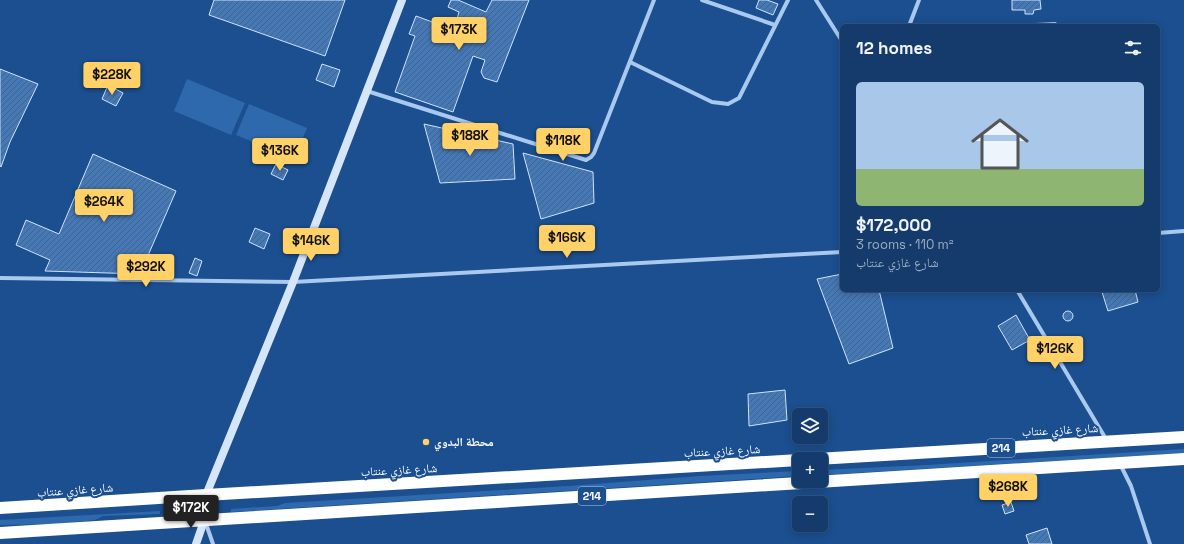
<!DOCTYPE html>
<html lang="en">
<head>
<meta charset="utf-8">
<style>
	:root { --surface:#143b6b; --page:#1d4271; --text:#f1f3f6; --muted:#9dadc1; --line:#33557e; --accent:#ffd166 }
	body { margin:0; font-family:"Space Grotesk","Noto Naskh Arabic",sans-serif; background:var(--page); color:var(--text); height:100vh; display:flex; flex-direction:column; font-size:15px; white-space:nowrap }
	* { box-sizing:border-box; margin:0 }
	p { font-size:13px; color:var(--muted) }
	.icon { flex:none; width:22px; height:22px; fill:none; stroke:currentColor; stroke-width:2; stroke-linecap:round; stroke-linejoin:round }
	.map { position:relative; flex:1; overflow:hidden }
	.side { position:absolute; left:840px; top:24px; width:320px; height:268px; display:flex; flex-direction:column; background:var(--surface); border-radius:6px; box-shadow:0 2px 10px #0003,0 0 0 1px var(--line) }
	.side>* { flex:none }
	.tools { position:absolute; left:792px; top:408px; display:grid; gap:8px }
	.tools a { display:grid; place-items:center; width:36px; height:36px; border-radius:6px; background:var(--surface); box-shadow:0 2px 10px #0003,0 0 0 1px var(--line); font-size:20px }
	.price { position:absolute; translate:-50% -34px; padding:0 9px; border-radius:4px; background:var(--accent); color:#111; font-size:13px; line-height:26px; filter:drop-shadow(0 1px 2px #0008) }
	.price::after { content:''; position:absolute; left:50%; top:24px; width:12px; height:9px; margin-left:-6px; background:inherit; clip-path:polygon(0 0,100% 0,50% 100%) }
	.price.current { background:#222; color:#fff }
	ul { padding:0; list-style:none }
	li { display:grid; align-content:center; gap:8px; height:212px; padding:0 16px }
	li+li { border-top:1px solid var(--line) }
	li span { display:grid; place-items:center; height:124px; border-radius:6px; color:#555 }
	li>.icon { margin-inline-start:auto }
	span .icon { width:72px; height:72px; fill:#fffc; stroke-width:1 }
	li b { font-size:17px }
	h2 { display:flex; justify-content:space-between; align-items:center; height:48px; padding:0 16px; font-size:17px }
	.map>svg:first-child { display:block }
</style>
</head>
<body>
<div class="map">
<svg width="1184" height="544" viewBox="0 0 1184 544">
	<defs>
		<pattern id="building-hatch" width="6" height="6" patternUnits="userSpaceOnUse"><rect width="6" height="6" fill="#4478b7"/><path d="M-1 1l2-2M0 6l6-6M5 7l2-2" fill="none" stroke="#486282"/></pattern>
	</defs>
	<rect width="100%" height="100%" fill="#1b4f8f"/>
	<!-- grass -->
	<g fill="#2e69ad">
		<polygon points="187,79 245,103 231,135 174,111"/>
		<polygon points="249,104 307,128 294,159 236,135"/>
		<polygon points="1184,449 1184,453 821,475 821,470 926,465"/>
		<polygon points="799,471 799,476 231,512 231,509 277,506 285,503 568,486 700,476"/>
		<polygon points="160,511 160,514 103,516 95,520 57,524 0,525 0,520"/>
	</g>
	<!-- building -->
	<g fill="url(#building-hatch)" stroke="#cfe3fa">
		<polygon points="214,0 345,0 325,56 209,15"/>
		<polygon points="451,0 458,0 486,12 492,0 529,0 497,82 484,78 481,72 485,60 473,56 453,112 395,92 415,36 409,34 416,16 454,30 459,12 448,7"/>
		<polygon points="759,0 767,0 778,4 773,15 756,8"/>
		<polygon points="1012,0 1040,0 1041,9 1034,10 1033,14 1025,14 1025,10 1012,10"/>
		<polygon points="322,64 340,70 334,87 316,80"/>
		<polygon points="0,69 38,84 10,142 1,167 0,166"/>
		<polygon points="108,85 123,93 116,106 102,99"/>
		<polygon points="424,124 513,144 515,179 440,183"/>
		<polygon points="523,153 593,172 594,203 541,219"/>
		<polygon points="93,154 176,191 140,274 45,271 50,260 16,245 26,220 59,234"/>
		<polygon points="276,164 288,170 283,180 271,174"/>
		<polygon points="255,228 270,234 264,249 249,242"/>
		<polygon points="195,258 202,261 197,276 189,273"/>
		<polygon points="842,274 842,290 879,290 893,348 849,364 817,279"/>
		<polygon points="1110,290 1135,290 1138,302 1108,311 1102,292"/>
		<circle cx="1068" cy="316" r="5"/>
		<polygon points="1016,315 1030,340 1012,350 998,326"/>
		<polygon points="785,390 787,420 749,426 748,394"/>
		<polygon points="1011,502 1014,511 1005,514 1002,505"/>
		<polygon points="1047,528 1052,544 1029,544 1026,535"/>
	</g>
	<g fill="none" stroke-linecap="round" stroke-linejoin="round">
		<!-- street -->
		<g stroke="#a9c9ee" stroke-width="4">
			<polyline points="702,0 775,25"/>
			<polyline points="816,0 842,41"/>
			<polyline points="909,26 919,0"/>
			<polyline points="1015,26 1055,24"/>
			<polyline points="630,62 712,102 728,104 739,98 788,0"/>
			<polyline points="367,91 586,160 591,157 594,153 654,0"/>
			<polyline points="1158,233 1184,231"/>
			<polyline points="0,278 293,282 842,252"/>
			<polyline points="1017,290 1106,439"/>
			<polyline points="1120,464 1131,486 1150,544"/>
			<polyline points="205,521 213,544"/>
		</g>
		<!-- secondary -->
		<polyline stroke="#d6e6fa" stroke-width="8" points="196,544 204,521 206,495 293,282 402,0"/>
		<!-- highway -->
		<g stroke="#fff" stroke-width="12">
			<polyline points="817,459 1184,437"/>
			<polyline points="0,508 206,495 799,460"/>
			<polyline points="0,533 1184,459"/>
		</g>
	</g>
	<!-- markers -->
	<circle fill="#ffd166" stroke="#1b4f8f" stroke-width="1.5" cx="426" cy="442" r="4"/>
	<g text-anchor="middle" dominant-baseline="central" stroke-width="4" stroke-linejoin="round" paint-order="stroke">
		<!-- shield labels -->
		<g fill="#1b4f8f" stroke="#bbcadd" stroke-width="1">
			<rect x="987" y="439" width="28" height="18" rx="3"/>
			<rect x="578" y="487" width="28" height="18" rx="3"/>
		</g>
		<g font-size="11" font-weight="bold" fill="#fff">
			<text x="1001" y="448">214</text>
			<text x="592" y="496">214</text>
		</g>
		<!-- street labels -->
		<g font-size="12" fill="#fff" stroke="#1b4f8f">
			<text transform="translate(1060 430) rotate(-3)">شارع غازي عنتاب</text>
			<text transform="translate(722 451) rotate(-3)">شارع غازي عنتاب</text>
			<text transform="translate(399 470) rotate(-3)">شارع غازي عنتاب</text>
			<text transform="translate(75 490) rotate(-4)">شارع غازي عنتاب</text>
		</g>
		<!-- poi labels -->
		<g font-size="12" font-weight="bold" fill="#fff" stroke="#1b4f8f" text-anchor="start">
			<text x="434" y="442">محطة البدوي</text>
		</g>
	</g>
</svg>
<div class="tools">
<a><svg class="icon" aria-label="layers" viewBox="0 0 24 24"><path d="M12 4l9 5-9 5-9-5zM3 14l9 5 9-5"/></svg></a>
<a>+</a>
<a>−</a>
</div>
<b class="price" style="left:459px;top:51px">$173K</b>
<b class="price" style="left:112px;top:96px">$228K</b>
<b class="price" style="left:470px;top:157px">$188K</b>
<b class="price" style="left:563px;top:162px">$118K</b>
<b class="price" style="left:280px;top:172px">$136K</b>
<b class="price" style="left:104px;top:223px">$264K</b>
<b class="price" style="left:567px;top:259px">$166K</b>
<b class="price" style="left:311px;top:262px">$146K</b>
<b class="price" style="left:146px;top:288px">$292K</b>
<b class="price" style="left:1055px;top:370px">$126K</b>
<b class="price" style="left:1008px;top:508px">$268K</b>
<b class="price current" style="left:191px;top:529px">$172K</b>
<section class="side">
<h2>12 homes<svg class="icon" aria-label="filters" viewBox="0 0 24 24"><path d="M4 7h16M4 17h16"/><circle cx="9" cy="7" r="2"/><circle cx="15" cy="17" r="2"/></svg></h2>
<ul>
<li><span style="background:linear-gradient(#a9c7e8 70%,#8fb573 0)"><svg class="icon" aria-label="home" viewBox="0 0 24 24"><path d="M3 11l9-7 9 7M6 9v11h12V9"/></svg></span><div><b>$172,000</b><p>3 rooms · 110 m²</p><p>شارع غازي عنتاب</p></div></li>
</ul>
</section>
</div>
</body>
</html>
